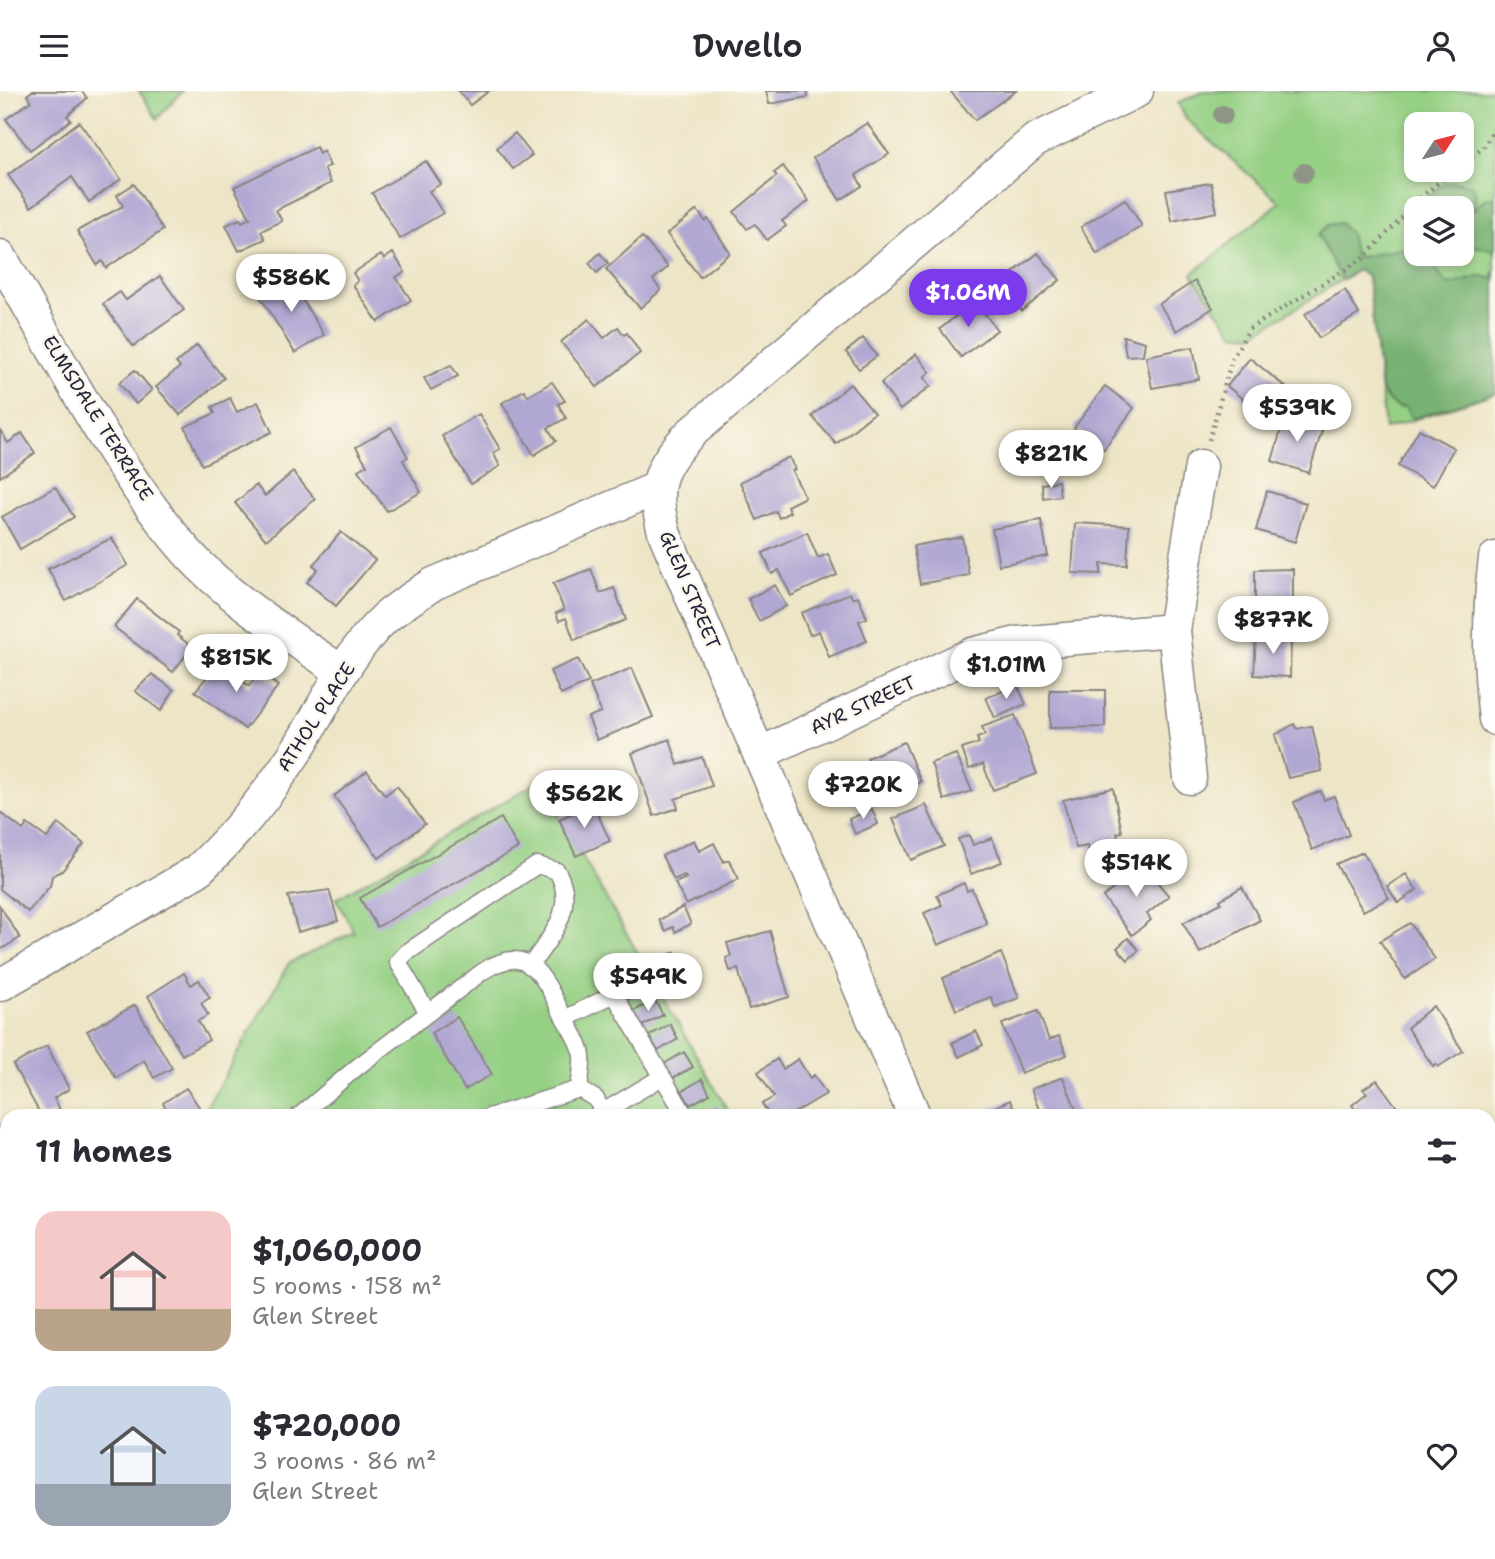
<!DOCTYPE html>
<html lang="en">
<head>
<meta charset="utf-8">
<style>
	:root { --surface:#fff; --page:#f7f7f7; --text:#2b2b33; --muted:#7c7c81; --accent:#7c3aed }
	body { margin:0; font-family:"Shantell Sans",sans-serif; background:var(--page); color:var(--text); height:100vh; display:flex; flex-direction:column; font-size:26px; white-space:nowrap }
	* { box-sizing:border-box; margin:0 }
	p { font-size:23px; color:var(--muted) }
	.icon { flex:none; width:38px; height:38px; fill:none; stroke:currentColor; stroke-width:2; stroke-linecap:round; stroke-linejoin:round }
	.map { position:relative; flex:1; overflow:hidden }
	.panel { position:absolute; left:0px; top:1018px; width:1496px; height:450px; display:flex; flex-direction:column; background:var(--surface); border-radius:21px 21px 0 0; box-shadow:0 4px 10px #0003 }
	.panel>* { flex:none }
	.needle { width:46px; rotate:54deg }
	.tools { position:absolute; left:1404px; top:21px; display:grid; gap:14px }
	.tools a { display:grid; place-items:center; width:70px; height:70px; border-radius:14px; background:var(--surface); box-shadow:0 4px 10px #0003; font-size:35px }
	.price { position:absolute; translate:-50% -60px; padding:0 16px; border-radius:24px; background:#fff; color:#222; font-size:23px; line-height:46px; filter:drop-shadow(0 2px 4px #0008) }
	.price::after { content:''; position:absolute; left:50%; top:42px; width:21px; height:16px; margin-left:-10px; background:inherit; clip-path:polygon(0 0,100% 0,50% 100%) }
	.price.on { background:var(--accent); color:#fff }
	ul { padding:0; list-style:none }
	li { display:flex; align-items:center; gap:21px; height:175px; padding:0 35px }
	li span { display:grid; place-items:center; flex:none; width:196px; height:140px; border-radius:21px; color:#555 }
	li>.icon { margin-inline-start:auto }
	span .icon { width:84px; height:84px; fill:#fffc; stroke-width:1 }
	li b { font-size:30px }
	h2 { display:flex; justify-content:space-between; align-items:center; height:84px; padding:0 35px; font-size:30px }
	header { display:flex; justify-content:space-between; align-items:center; height:91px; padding:0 35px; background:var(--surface); font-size:32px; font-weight:600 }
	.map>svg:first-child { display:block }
</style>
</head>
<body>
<header><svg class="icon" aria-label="menu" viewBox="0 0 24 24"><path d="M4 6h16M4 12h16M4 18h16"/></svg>Dwello<svg class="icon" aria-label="person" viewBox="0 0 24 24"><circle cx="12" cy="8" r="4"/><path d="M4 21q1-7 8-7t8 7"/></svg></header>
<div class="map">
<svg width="1495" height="1468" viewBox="0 0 1495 1468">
	<rect width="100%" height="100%" fill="#fbf7ec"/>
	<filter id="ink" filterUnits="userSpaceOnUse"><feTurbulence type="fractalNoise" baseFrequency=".0143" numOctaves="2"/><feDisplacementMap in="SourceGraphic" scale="14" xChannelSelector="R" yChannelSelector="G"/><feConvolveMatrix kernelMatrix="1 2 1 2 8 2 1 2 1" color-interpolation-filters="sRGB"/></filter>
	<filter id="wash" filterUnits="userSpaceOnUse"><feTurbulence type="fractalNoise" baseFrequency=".00686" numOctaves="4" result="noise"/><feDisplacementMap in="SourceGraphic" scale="28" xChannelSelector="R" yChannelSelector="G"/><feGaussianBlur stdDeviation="1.57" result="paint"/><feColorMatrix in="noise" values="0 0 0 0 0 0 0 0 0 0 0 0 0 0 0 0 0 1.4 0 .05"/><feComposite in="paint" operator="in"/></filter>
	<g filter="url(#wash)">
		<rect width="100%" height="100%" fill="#ede5c6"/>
		<!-- green -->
		<g fill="#95d084" stroke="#5c7960" stroke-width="2" fill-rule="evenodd">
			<polygon points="139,0 183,0 157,28"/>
			<path d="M 1204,0 L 1495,0 L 1495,302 L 1385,338 L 1368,186 L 1358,179 L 1252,244 L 1233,242 L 1192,183 L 1280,111 L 1187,29 L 1178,12 ZM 1416,33 L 1461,33 L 1461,79 L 1416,79 ZM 1416,117 L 1461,117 L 1461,163 L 1416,163 Z"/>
			<polygon points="539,690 731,1025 201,1026 289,872 354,841 336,808"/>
			<polygon points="7,1186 7,1292 0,1280 0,1192"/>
			<polygon points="7,1367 7,1461 111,1461 101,1468 0,1468 0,1372"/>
			<polygon points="189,1461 461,1461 452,1468 201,1468"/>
			<polygon points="706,1461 803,1461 807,1468 711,1468"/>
		</g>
		<!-- forest -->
		<g fill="#78b272" stroke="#4d6a56" stroke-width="2">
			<polygon points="1457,91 1473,94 1476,105 1473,119 1486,107 1495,106 1495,160 1461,152 1461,117 1428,117 1430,104 1445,92"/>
			<path d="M 1340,132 L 1350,142 L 1355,166 C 1379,166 1402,150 1423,164 C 1432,170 1439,186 1448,194 L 1483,185 L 1492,188 L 1495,179 L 1495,302 L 1413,328 L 1405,316 L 1400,317 L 1390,312 L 1381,300 L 1368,186 L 1358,179 L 1342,189 L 1318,144 L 1328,134 Z"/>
		</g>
		<g id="blocks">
			<!-- building -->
			<g fill="#b1a7d3">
				<polygon points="32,0 82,0 87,7 67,25 71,29 30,59 6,28 31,10 27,4"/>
				<polygon points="459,0 489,0 470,14"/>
				<polygon points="766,0 807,0 808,6 769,13"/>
				<polygon points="950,0 1016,0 975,29"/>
				<polygon points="79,31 121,88 89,111 72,86 31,116 8,84"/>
				<polygon points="867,32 889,63 856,84 862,95 840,109 813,67"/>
				<polygon points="515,42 532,64 513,78 497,57"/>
				<polygon points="316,56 319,63 323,60 330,75 324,77 331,92 276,119 282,130 261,140 265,148 239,160 226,134 240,128 242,131 250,127 234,96"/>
				<polygon points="426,70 441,93 429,100 443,122 400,148 372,102"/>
				<polygon points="783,75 809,110 782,130 786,135 767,149 755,133 747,138 734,121 777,85 774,82"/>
				<polygon points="1211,92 1217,121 1172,130 1166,99"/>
				<polygon points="134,93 163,139 106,177 102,170 97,174 77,140 123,115 117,104"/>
				<polygon points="1125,108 1142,135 1097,163 1081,136"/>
				<polygon points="697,119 705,130 708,128 730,162 700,186 667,143"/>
				<polygon points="642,146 668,176 653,189 661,199 640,217 606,178"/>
				<polygon points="393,162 405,181 396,186 411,209 378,231 353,194 358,190 353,182 381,164 384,168"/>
				<polygon points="600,162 608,172 597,182 589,172"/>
				<polygon points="1038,162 1060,189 1022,220 999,193"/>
				<polygon points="160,185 184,219 133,255 103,213 120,201 126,209"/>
				<polygon points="288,185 324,244 295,262 258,202"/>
				<polygon points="1195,190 1213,217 1177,240 1159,213"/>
				<polygon points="1345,199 1359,223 1319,247 1305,223"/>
				<polygon points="975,210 997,239 961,266 940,238"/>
				<polygon points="589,228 604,247 618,236 624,244 627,242 640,262 597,296 561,251"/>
				<polygon points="1123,245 1145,251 1143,264 1126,265"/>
				<polygon points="863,247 877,265 859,278 846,261"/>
				<polygon points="197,254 224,287 180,324 156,296 180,276 176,272"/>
				<polygon points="1193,256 1199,288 1152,297 1146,265"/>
				<polygon points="916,263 930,281 924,286 931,295 900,319 881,292"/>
				<polygon points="1250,267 1289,299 1266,327 1227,295"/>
				<polygon points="451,274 458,285 431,299 424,287"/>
				<polygon points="135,279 152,299 136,313 119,292"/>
				<polygon points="552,291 565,310 558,313 566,327 548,337 556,350 534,364 502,312 524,299 528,305"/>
				<polygon points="850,293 874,322 836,353 812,325"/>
				<polygon points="1105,295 1134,317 1104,358 1074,337"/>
				<polygon points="230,307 237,321 258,311 272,341 202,374 185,336 215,322 212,316"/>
				<polygon points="479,323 500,358 493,362 500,375 471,393 442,345"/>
				<polygon points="1285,325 1323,336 1309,382 1272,370"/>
				<polygon points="391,336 408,366 403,369 421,401 387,420 358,379 367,374 356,356"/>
				<polygon points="1419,338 1454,357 1433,395 1398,375"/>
				<polygon points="0,339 8,352 22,342 35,362 0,386"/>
				<polygon points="789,366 795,378 792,380 805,406 787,415 790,421 779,427 776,420 757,429 740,391"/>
				<polygon points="293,381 315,408 266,449 235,412 256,394 265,405"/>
				<polygon points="1058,390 1060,405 1043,407 1042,393"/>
				<polygon points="55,396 74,426 20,458 2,426"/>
				<polygon points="1267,400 1306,412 1295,451 1256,439"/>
				<polygon points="1041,429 1048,465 999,474 992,438"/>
				<polygon points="1075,432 1129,435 1127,474 1101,473 1101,483 1072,482"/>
				<polygon points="341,441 375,469 336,515 307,491 318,478 313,474"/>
				<polygon points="807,441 818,467 828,463 837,484 791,505 779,479 772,483 763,462"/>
				<polygon points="962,446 969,484 920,493 913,455"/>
				<polygon points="112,447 128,474 66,510 48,478"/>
				<polygon points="591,478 600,502 614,497 626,529 574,549 566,527 559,530 556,522 564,519 553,492"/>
				<polygon points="1293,478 1293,516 1255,516 1255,479"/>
				<polygon points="775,494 786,515 759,530 748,508"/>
				<polygon points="850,502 852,507 858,505 867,527 859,530 867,550 829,566 819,540 810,544 801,522"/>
				<polygon points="137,508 179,541 177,544 192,556 173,581 114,536"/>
				<polygon points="1256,543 1291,545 1290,586 1254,584"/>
				<polygon points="578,568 589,591 561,604 550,580"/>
				<polygon points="219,572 249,595 259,581 278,595 245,638 195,600"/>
				<polygon points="632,577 653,626 597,649 588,626 601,621 590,594"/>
				<polygon points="152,583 174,599 161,620 135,600"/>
				<polygon points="1017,594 1026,613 995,627 986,607"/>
				<polygon points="1050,599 1105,599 1105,636 1050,637"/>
				<polygon points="1015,624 1037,683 993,699 983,673 969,678 962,658 979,652 977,647 985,644 982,636"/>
				<polygon points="1294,633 1297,638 1312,635 1322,680 1288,687 1275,644"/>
				<polygon points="670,648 678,674 702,666 712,695 675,708 678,717 654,725 632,662"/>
				<polygon points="904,651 921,691 884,706 867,667"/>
				<polygon points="956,663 972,700 944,709 931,672"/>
				<polygon points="367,680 385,704 397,695 425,733 379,767 334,705"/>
				<polygon points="1113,697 1122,741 1117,742 1119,753 1088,758 1088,755 1076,757 1063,709"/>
				<polygon points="1321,700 1324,709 1334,705 1349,744 1312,759 1294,711"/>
				<polygon points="593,713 610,750 576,765 559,728"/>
				<polygon points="926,714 944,755 911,769 893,728"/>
				<polygon points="872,718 878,733 855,743 849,728"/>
				<polygon points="0,721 23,739 27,733 47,747 58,733 84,753 62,780 52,785 50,795 28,821 0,798"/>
				<polygon points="501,727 518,757 377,836 360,807"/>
				<polygon points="969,744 973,754 992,747 1002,771 971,783 958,748"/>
				<polygon points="694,749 699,760 714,752 724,771 729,769 739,788 686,814 675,792 686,787 684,784 674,789 662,765"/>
				<polygon points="1363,761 1389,807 1363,820 1336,773"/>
				<polygon points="1143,774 1169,805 1147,823 1151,829 1132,844 1103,806"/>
				<polygon points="1406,783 1417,799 1398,812 1387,795"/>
				<polygon points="964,792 967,800 972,798 987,833 938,854 924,822 942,814 937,804"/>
				<polygon points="1242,796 1260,829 1200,862 1183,832 1221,812 1220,809"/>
				<polygon points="329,799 338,830 298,841 288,805"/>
				<polygon points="0,815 20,847 0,859"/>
				<polygon points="683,816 691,833 675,841 673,836 665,840 659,829"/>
				<polygon points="1410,832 1435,868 1405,888 1380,850"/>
				<polygon points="770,840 789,906 749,918 738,878 730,880 726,867 731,865 727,852"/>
				<polygon points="1128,847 1139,859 1128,869 1117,857"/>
				<polygon points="675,861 685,882 660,893 650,872"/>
				<polygon points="1001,862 1019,907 995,916 991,906 956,919 943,887"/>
				<polygon points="184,882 191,894 199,889 210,907 201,912 208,924 198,930 209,949 182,964 148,905"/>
				<polygon points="639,882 648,897 627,909 619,894"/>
				<polygon points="655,909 663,924 642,935 634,920"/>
				<polygon points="135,914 172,977 154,987 144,969 116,987 87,940"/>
				<polygon points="1433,915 1463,960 1438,976 1436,973 1433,975 1407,937"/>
				<polygon points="1038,920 1049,949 1059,945 1067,964 1021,982 1002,933"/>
				<polygon points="457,926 492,983 465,999 431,942"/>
				<polygon points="670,933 678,948 658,960 649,945"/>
				<polygon points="976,940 983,954 959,966 952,952"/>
				<polygon points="47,955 69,998 54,1007 60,1019 42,1026 13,974"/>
				<polygon points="684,961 693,976 673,987 664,973"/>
				<polygon points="777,968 783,978 798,968 810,987 814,984 826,1003 787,1026 771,1026 762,1013 774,1006 758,981"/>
				<polygon points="1063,986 1079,1026 1042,1026 1031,998"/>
				<polygon points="702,988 710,1003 690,1014 682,1000"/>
				<polygon points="1377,989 1404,1026 1360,1026 1352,1014 1367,1002 1363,998"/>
				<polygon points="186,997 206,1026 171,1026 163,1012"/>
				<polygon points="1010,1009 1016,1023 973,1026"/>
				<polygon points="717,1014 723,1026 697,1026"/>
				<polygon points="3,1032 7,1040 7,1103 1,1106 0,1034"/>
				<polygon points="7,1146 7,1174 0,1178 0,1150"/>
				<polygon points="1495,1318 1495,1346 1489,1342 1489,1326"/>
				<polygon points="1489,1359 1495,1362 1495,1417 1489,1414"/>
				<polygon points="272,1461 285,1461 301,1468 269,1468"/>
				<polygon points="564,1461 583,1461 588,1468 562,1468 566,1464"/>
				<polygon points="671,1461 692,1461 697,1468 662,1468"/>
				<polygon points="1071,1461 1179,1461 1174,1468 1076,1468 1070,1464"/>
				<polygon points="1357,1461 1407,1461 1402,1468 1366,1468"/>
			</g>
		</g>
	</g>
	<g filter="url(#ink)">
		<use href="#blocks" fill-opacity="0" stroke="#888480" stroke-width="2"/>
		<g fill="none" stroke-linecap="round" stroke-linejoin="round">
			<!-- service casing -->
			<g stroke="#888480" stroke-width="19">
				<g id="service">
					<path d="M 428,922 L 398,871 L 406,862 L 537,774 L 557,780 C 578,817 551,845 530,875"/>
					<polyline points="565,928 614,903 686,1026"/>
					<polyline points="603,1021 662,986"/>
					<path d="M 298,1026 L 356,977 L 482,881 C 529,849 544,886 563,925 C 570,937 580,951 582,965 C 583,975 580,988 579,998"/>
					<polyline points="489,1026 579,998 596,1008 605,1026"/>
					<polyline points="340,1461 354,1468"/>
					<polyline points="771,1461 775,1468"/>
				</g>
			</g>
			<!-- minor casing -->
			<g stroke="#888480" stroke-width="35">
				<g id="minor">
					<path d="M 0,165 C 56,261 115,379 187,461 C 230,509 290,545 342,581"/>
					<path d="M 1495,467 C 1488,522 1488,572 1495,628"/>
					<polyline points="1174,539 1201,375"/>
					<polyline points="759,663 972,563 1017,552 1174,539 1190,687"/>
					<path d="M 0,894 L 197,780 C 234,746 265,707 293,665 C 323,620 344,565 385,527 C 400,514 417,504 433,493 L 657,397"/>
					<path d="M 915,1026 L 665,444 C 651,397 657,377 691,342 L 1035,49 L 1137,0"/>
					<polyline points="1489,1055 1495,1049"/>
				</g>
			</g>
			<!-- tertiary casing -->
			<g stroke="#888480" stroke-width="42">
				<g id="tertiary">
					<polyline points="1489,1138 1495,1137"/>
					<polyline points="910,1468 920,1461"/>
				</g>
			</g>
			<!-- path -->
			<g stroke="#888480" stroke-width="4.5" stroke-dasharray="2 5" stroke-linecap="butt">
				<polyline points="1461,73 1483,57 1495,36"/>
				<polyline points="1209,349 1232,268 1249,238 1364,167 1422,105 1454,79"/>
			</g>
			<!-- service -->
			<use href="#service" stroke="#fff" stroke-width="16"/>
			<!-- minor -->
			<use href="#minor" stroke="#fff" stroke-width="32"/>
			<!-- tertiary -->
			<use href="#tertiary" stroke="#fff" stroke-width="38"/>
		</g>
		<!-- trees -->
		<g fill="#909686">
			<circle cx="1223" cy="24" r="10"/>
			<circle cx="1304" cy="82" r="10"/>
		</g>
	</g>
	<g text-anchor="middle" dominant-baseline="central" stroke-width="5" stroke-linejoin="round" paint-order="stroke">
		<!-- street labels -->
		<g font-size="19" fill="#22223b" stroke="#fbf7ec">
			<text transform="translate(98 327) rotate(58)">ELMSDALE TERRACE</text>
			<text transform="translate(690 499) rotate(67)">GLEN STREET</text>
			<text transform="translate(863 614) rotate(-25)">AYR STREET</text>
			<text transform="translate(316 626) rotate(-57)">ATHOL PLACE</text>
		</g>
	</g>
</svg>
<div class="tools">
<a><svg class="needle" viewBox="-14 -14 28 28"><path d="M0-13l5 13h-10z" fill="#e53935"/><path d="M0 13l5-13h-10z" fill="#7c7c81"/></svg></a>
<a><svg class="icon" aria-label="layers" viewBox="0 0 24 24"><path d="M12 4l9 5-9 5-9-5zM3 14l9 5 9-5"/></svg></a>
</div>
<b class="price" style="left:291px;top:223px">$586K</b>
<b class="price on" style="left:968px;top:238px">$1.06M</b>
<b class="price" style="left:1297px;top:353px">$539K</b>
<b class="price" style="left:1051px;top:399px">$821K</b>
<b class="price" style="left:1273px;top:565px">$877K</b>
<b class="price" style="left:236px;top:603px">$815K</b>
<b class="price" style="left:1006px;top:610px">$1.01M</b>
<b class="price" style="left:863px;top:730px">$720K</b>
<b class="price" style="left:584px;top:739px">$562K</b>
<b class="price" style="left:1136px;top:808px">$514K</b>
<b class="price" style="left:648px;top:922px">$549K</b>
<section class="panel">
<h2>11 homes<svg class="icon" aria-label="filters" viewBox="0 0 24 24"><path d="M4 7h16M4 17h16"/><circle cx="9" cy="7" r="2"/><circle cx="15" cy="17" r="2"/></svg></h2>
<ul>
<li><span style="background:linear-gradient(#f6c9c9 70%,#b9a48a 0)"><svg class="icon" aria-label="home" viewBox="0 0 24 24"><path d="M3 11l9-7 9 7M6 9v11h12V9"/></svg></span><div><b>$1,060,000</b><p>5 rooms · 158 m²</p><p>Glen Street</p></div><svg class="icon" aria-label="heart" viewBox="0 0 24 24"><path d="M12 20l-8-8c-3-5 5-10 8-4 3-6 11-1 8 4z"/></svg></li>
<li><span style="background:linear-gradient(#c9d6e8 70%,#9aa5b1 0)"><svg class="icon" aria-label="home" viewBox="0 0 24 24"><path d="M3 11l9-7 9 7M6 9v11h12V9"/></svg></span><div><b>$720,000</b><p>3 rooms · 86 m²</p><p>Glen Street</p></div><svg class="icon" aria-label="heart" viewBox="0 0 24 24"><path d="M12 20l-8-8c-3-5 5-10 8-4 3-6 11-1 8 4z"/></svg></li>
</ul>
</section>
</div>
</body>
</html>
